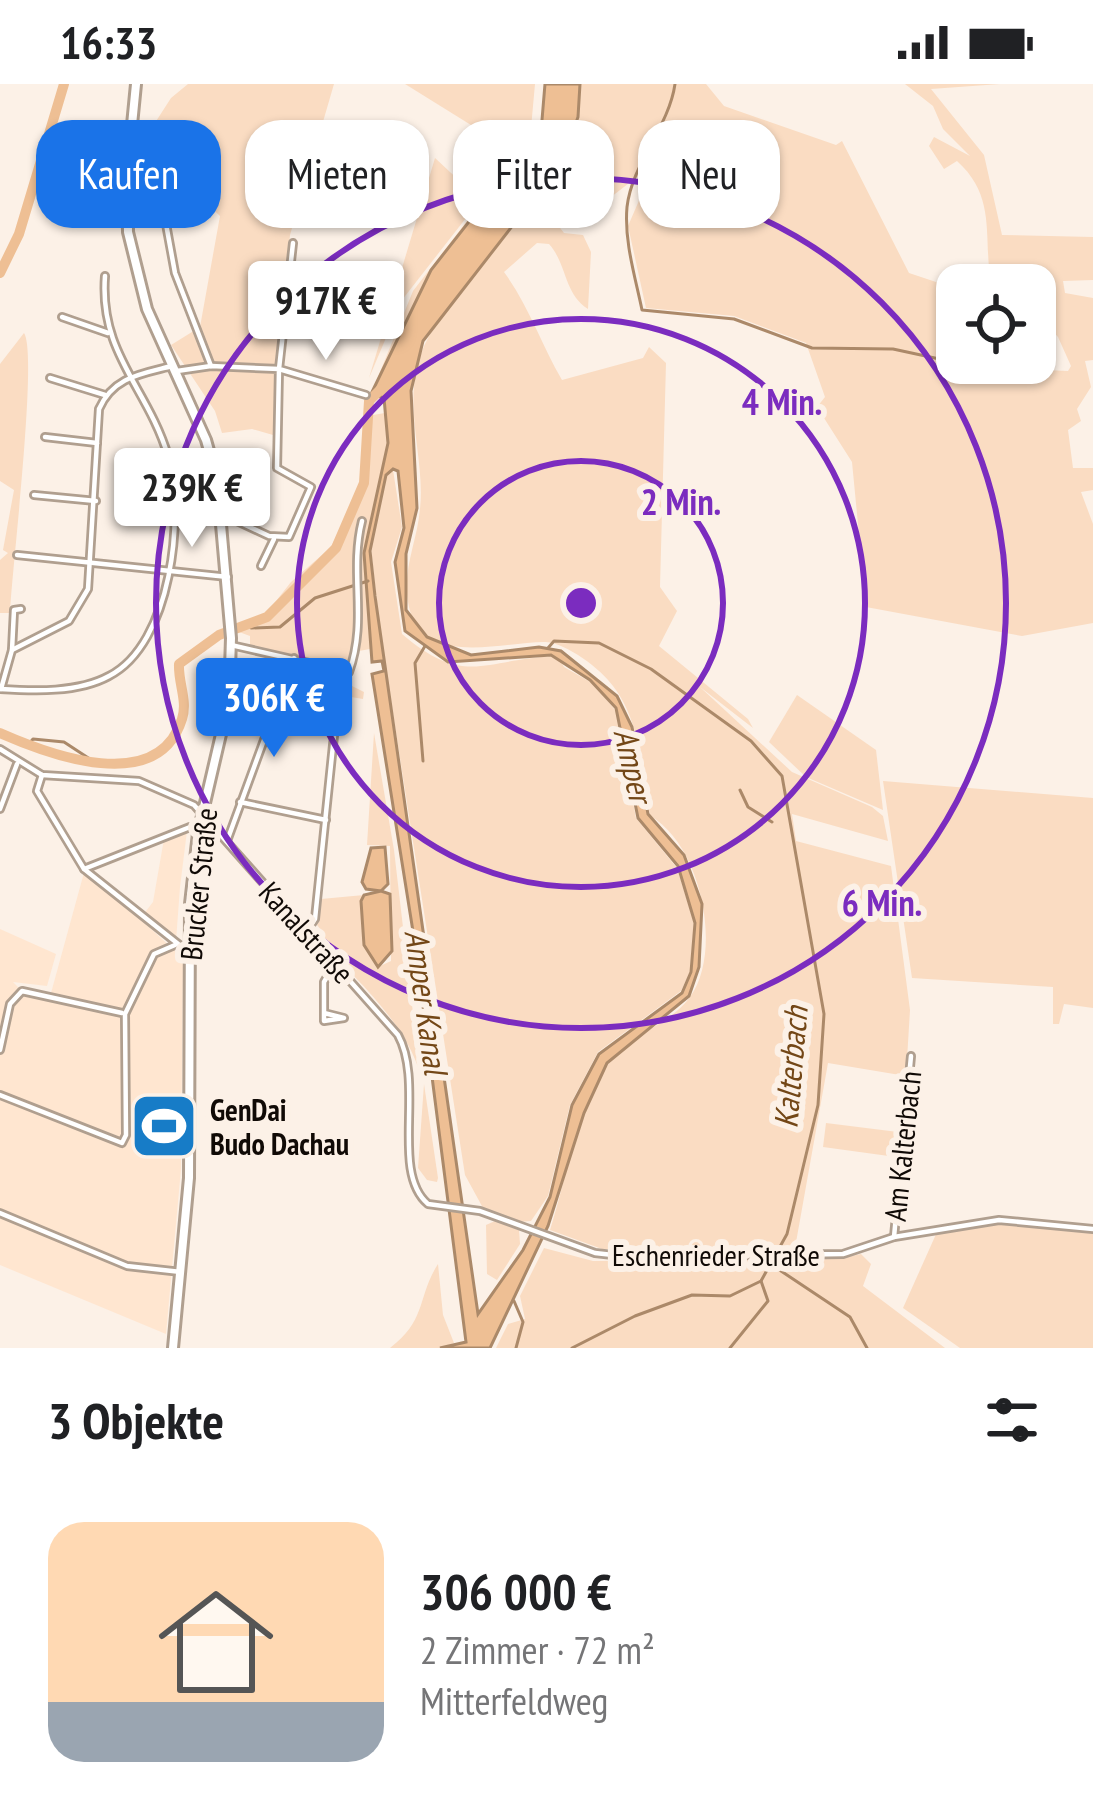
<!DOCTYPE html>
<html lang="de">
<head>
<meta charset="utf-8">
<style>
	:root { --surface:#fff; --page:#f2f2f2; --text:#202124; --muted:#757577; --accent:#1a73e8 }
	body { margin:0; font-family:"PT Sans Narrow",sans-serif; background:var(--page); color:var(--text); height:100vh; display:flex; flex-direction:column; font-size:45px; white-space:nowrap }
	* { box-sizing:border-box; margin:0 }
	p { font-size:39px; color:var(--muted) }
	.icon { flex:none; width:66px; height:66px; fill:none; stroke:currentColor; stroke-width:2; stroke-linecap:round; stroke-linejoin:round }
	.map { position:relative; height:1264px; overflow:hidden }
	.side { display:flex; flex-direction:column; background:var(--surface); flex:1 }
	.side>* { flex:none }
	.hud { position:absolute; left:36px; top:36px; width:1023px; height:108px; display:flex; gap:24px }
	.fabs { position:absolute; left:936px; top:180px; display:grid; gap:24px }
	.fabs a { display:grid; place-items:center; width:120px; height:120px; border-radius:24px; background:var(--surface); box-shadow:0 3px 9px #0004; font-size:60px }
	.price { position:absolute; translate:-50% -102px; padding:0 27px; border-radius:12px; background:#fff; color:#222; font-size:39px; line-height:78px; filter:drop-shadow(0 3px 6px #0008) }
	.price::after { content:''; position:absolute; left:50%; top:72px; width:36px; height:27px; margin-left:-18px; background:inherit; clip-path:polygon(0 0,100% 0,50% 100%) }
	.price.active { background:var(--accent); color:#fff }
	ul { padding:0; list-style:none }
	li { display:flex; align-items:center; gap:36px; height:300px; padding:0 48px }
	li span { display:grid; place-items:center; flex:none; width:336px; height:240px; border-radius:36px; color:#555 }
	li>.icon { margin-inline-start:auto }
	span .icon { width:144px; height:144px; fill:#fffc; stroke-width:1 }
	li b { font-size:51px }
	h2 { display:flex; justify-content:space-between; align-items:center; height:144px; padding:0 48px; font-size:51px }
	.tag { padding:0 42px; border-radius:36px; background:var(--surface); box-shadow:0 3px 9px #0004; font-size:42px; line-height:108px }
	.tag.active { background:var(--accent); color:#fff }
	.status { display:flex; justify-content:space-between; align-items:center; height:84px; padding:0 60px; background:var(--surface); direction:ltr }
	.status svg { height:33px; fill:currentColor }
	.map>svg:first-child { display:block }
</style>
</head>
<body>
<div class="status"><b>16:33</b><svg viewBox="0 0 49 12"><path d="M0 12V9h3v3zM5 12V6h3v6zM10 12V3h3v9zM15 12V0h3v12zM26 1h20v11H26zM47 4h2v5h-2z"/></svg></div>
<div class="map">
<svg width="1093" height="1264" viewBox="0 0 1093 1264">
	<rect width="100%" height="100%" fill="#fcf1e7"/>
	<!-- built -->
	<g fill="#ffe6d0">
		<polygon points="187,747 180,803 176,857 143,831 153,818 164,755"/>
		<polygon points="85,785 183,874 181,1085 166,1250 0,1181 0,845 56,870 47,902 13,898 22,907 51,909"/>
	</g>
	<!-- green -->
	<g fill="#fadcc2">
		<polygon points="188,0 334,0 290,151 273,351 252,345 222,349 215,327 171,261 200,243 220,132 142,59 171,14"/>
		<polygon points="405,0 535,0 531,44 516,69"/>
		<path d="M 580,0 L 706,0 L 724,22 L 836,61 L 842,57 L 909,189 L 957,205 L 957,279 L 1035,279 L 1035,249 L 1045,286 L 1068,287 L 1071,282 L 1058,253 L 1035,228 L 1035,201 L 991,200 C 983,152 997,113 957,77 L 944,85 L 929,62 L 934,53 L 970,72 L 943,45 L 933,22 L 905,0 L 1000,0 L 931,5 L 984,71 L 1002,151 L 1093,153 L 1093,196 L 1063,197 L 1065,209 L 1093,214 L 1093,276 L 1085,277 L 1091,303 L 1077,325 L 1081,337 L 1068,346 L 1073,384 L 1093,384 L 1093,406 L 1081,408 L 1093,440 L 1093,539 L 1022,552 L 866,523 L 852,378 L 817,323 L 825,313 L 806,259 L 734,232 L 646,224 L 628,142 L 647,98 L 646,86 L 611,113 L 551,132 L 564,149 L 583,151 L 591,168 L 588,225 C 564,210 567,180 549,160 L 537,159 L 504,188 C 529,222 541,260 562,296 L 643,274 L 649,263 L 666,279 L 660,503 L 677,527 L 659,562 L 748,635 L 753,644 L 700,603 L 792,688 L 872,723 L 883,732 L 888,757 L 792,730 L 796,757 L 891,782 L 910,926 L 906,992 L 828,979 L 795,1164 L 602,1165 L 550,1146 C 567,1093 576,1028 607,982 C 628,950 669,942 690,913 C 724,866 700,759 650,732 C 642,689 641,638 613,602 C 601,585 566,559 546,558 C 505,557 422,585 409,523 C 401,487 417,459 420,425 C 426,369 397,312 428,254 C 471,173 585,96 580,0 Z"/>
		<polygon points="531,54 512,90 431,187 371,310 413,207"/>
		<polygon points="435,74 480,116 402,216 369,294"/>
		<path d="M 24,249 C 38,270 12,484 10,529 L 0,529 L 0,476 L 8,469 L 3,466 L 14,406 L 0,397 L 0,280 Z"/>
		<polygon points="385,329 388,359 364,469 370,565 353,568 348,583 250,563 250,552 239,548 238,542 265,531 291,498 331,463 358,409 373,331"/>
		<path d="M 393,386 L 402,443 L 391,478 L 402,550 C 466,605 485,574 558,572 L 564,583 L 594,600 L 616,627 L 636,734 L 677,784 L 694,839 L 690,888 L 681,907 L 598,968 L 570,1021 L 548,1112 L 531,1137 L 518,1138 L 483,1124 L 465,1091 L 380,546 L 371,465 L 386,392 Z"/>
		<polygon points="295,577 348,590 352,602 364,608 363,615 285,602"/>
		<polygon points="797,611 876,666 883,726 806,693 769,658"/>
		<path d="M 374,649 L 394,766 L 420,989 C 404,936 355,895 318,854 L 325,851 L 317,841 L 321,815 L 364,811 L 364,860 L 378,883 L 391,877 L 390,762 L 367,761 Z"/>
		<polygon points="883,697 1093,714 1093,924 1064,920 1059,940 1053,940 1053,903 912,894"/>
		<polygon points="424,1000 438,1094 437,1098 427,1096 418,1084"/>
		<polygon points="826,1039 898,1048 896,1073 823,1063"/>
		<polygon points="495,1137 519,1146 520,1160 497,1196 487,1190 486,1141"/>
		<polygon points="1005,1139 1093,1149 1093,1264 960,1264 903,1224 937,1148"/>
		<polygon points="544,1164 593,1177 838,1175 861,1170 871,1180 863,1202 945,1264 496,1264 508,1240 525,1235 520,1212"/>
		<path d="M 438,1180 L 443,1231 L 454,1259 L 440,1264 L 390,1264 C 427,1236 417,1213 438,1180 Z"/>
	</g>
	<!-- water -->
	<g fill="#eebf94" stroke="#ab8969" stroke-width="3" fill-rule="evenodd">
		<path d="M 545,0 L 580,0 L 578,33 L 562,78 L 423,257 L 411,307 L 417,424 L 406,470 L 406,526 L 427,553 L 471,571 L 539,563 L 561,567 L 617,612 L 632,643 L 648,730 L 684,771 L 702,820 L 699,883 L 689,912 L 607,979 L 584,1029 L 548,1142 L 490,1264 L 440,1264 L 466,1258 L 415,860 L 372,590 L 384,587 L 382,577 L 372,578 L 364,469 L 388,359 L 384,314 L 371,310 L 431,186 L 534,55 L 542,36 ZM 393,385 L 398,387 L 404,444 L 395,478 L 405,547 L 448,578 L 551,571 L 590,596 L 616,624 L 638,734 L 678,782 L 695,839 L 691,888 L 682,909 L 599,970 L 572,1021 L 550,1113 L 523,1166 L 478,1230 L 375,512 L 370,467 L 386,391 Z"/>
		<polygon points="385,763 388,800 381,807 366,805 362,798 371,764"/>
		<polygon points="381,807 390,810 392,867 378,883 364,861 361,817 364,811"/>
	</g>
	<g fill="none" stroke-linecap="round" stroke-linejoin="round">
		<!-- stream -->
		<g stroke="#ab8969" stroke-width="3">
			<path d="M 675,0 C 669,43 632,79 627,123 C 624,157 635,192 642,226 L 734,235 L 812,264 L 893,265 L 944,276"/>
			<polyline points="251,544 280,543 315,514 368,497"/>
			<polyline points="548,564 554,557 599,559 651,585 751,657 782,692 824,930 818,1021 787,1150 761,1197 730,1212 692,1211 635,1232 572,1264"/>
			<polyline points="28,661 33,655 64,658 96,679"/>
			<polyline points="423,677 415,579 425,562"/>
			<polyline points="740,706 748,723 772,738"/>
			<polyline points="772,1181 850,1233 867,1264"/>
			<polyline points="514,1217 523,1238 516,1264"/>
			<polyline points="730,1264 768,1217 761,1197"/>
		</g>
		<!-- river -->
		<g stroke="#eebf94" stroke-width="10">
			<polyline points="0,189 19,150 64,0"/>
			<path d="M 0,649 C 50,671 158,712 182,635 C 188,617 178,599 179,580 L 219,551 L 267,533 L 336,464 L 364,399 L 369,317 L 381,305"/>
		</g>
		<!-- minor casing -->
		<g stroke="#b09f8f" stroke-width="10">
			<g id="minor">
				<polyline points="126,128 164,129 175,189 211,282"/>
				<polyline points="293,159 279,285 366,311"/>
				<polyline points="62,233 108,249"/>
				<polyline points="177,287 211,282 279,285 277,384 311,403 289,453 269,452 224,431"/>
				<polyline points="50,294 105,311"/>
				<polyline points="45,353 97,359"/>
				<polyline points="34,411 96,417"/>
				<polyline points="17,471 228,493"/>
				<polyline points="261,482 274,455"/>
				<path d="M 231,561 L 349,588 C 368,536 349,489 362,437"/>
				<polyline points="12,566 14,526 21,525"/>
				<path d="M 0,605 C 34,607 78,609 109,592 C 172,560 185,431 168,372 C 148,304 99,270 105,192"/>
				<path d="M 1,605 L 12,566 L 69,537 L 88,505 L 99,325 C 113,293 141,290 172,282"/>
				<polyline points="274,623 335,642 315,835 306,848"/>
				<path d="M 0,665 L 42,691 L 139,697 L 194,721 L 398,951 C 425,1000 390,1088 428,1120 L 480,1127 L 595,1169 L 631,1173 L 843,1170 L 894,1153 L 999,1136 L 1093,1145"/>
				<polyline points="42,691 37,707 84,785 187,867"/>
				<polyline points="240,718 326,736"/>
				<polyline points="0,725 17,680"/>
				<polyline points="227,757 294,574"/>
				<polyline points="84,785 190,743"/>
				<polyline points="324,929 344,934 324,937 324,898 335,879"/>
				<polyline points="0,966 10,920 22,907 122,929"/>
				<polyline points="0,1011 122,1059 126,1051 125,930 154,870 175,861"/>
				<polyline points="0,1129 127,1182 181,1188"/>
				<polyline points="894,1153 911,972"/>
			</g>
		</g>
		<!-- secondary casing -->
		<g stroke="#b09f8f" stroke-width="14">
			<polyline id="secondary" points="136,0 127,92 128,148 147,225 206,356 217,395 231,554 229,616 198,749 190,820 189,1094 173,1264"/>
		</g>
		<!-- minor -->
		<use href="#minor" stroke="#fff" stroke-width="4.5"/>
		<!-- secondary -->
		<use href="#secondary" stroke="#fff" stroke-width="8"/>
	</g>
	<!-- distance rings -->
	<g fill="none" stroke="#7b2cbf" stroke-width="6">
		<circle cx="581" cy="519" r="142"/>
		<circle cx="581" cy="519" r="284"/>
		<circle cx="581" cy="519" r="425"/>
	</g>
	<!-- icons -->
	<defs>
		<g id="stadium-square" transform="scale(3.45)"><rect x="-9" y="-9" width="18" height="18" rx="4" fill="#177cc7" stroke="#fcf1e7"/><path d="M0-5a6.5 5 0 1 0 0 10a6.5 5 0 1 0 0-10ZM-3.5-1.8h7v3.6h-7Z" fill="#fff"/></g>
	</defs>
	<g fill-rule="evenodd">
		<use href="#stadium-square" x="164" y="1042"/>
	</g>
	<g text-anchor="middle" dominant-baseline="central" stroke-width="12" stroke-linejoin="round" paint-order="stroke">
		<!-- street labels -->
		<g font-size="30" fill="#100a06" stroke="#fcf1e7">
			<text transform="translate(198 800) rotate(-84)">Brucker Straße</text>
			<text transform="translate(307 848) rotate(48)">Kanalstraße</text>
			<text transform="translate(902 1062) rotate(-84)">Am Kalterbach</text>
			<text x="716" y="1170">Eschenrieder Straße</text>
		</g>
		<!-- poi labels -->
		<g font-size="30" font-weight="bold" fill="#100a06" stroke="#fcf1e7" text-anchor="start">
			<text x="210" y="1025">GenDai<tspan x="210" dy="34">Budo Dachau</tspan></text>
		</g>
		<!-- water labels -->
		<g font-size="33" font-style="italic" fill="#734717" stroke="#fcf1e7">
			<text transform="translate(634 681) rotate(77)">Amper</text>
			<text transform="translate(427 918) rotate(82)">Amper Kanal</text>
			<text transform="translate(790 983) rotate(-85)">Kalterbach</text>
		</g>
	</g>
	<circle cx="581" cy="519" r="18" fill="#7b2cbf" stroke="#fcf1e7" stroke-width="6"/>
	<g font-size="36" text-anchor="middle" font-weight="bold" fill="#7b2cbf" stroke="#fcf1e7" stroke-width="12" stroke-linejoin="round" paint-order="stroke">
		<text x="782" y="331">4 Min.</text>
		<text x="681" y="431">2 Min.</text>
		<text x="882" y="832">6 Min.</text>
	</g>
</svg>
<div class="fabs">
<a><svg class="icon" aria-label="locate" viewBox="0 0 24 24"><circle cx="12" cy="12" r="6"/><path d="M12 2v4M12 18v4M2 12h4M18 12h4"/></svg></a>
</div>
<b class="price" style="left:326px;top:279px">917K €</b>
<b class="price" style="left:192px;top:466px">239K €</b>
<b class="price active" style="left:274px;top:676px">306K €</b>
<div class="hud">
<a class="tag active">Kaufen</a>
<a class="tag">Mieten</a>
<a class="tag">Filter</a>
<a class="tag">Neu</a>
</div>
</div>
<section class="side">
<h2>3 Objekte<svg class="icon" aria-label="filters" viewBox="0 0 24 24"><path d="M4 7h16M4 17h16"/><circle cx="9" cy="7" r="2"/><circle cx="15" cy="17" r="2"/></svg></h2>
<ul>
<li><span style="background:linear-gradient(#ffd9b3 75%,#9aa5b1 0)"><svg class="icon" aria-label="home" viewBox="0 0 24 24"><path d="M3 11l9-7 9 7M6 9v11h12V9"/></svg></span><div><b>306 000 €</b><p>2 Zimmer · 72 m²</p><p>Mitterfeldweg</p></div></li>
</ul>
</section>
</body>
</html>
